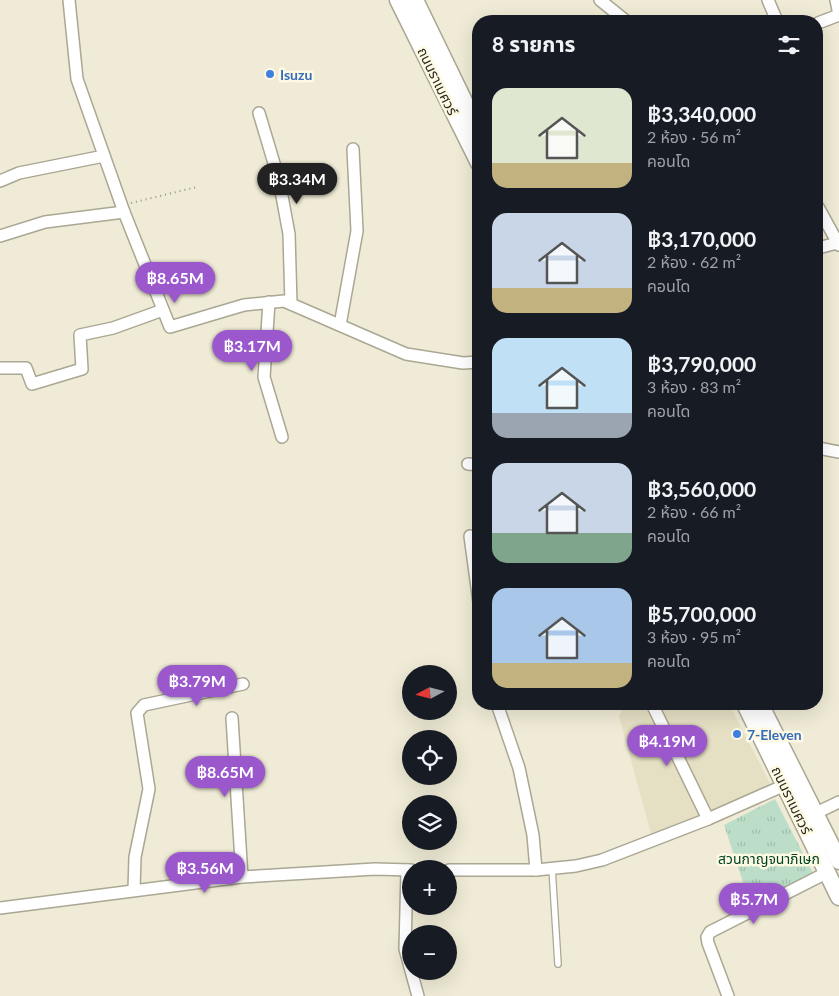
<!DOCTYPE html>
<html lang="th">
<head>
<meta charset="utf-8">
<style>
	:root { --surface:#171b24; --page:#242831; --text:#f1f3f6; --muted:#9ea1a6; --accent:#9b58cd }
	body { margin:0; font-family:Lato,"Noto Sans Thai",sans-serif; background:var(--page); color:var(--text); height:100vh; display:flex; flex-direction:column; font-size:19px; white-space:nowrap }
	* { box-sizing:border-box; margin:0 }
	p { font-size:16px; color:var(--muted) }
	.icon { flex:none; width:28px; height:28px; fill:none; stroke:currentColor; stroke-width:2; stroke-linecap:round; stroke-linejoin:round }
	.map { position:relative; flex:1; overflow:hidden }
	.sheet { position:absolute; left:472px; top:15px; width:351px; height:695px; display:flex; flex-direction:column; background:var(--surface); border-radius:20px; box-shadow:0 5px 20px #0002 }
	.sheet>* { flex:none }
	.needle { width:32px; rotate:263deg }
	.tools { position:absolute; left:402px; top:665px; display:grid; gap:10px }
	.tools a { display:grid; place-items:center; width:55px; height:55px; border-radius:50%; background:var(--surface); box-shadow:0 5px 20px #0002; font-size:25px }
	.price { position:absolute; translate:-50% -42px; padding:0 11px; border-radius:18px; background:var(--accent); color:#fff; font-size:16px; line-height:32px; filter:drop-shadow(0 1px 2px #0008) }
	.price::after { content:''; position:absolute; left:50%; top:30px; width:15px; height:11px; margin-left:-8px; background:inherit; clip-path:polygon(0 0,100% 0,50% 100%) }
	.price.active { background:#222; color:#fff }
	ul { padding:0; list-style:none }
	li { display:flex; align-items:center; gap:15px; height:125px; padding:0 20px }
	li span { display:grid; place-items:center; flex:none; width:140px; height:100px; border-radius:15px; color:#555 }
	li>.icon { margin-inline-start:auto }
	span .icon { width:60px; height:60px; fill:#fffc; stroke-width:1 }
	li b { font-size:21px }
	h2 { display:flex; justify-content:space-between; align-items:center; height:60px; padding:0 20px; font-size:21px }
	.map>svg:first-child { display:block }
</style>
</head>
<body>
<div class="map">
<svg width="839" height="996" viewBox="0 0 839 996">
	<defs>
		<pattern id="grass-tufts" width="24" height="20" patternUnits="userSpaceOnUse" patternTransform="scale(1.25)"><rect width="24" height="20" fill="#bcdec9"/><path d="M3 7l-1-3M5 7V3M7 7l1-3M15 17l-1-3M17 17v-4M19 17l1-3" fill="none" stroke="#a2beac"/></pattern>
	</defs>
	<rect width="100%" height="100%" fill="#efebd6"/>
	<!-- built -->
	<polygon fill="#e5dfc4" points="626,704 729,704 772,787 652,837 619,716"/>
	<!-- grass -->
	<polygon fill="url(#grass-tufts)" points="775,799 813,873 751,906 724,825"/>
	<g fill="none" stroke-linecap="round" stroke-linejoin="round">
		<!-- service casing -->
		<g stroke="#aaa793" stroke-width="8">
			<polyline id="service" points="552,868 558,964"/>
		</g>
		<!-- minor casing -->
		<g stroke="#aaa793" stroke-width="14">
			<g id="minor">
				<polyline points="69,0 77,79 124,212 170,327 244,305 284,301 406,354 463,363 479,362"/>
				<polyline points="600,0 626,21"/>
				<polyline points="768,0 777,21"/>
				<polyline points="818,23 839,15 836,0"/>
				<polyline points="259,113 279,180 289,234 291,304"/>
				<polyline points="0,181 19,173 104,156"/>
				<polyline points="818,207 839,245"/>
				<polyline points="0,236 45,222 124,212"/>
				<polyline points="818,248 837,243"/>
				<polyline points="269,302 264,377 282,437"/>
				<polyline points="340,325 357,231 353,149"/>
				<polyline points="0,368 26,368 32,384 82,369 80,335 113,328 163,310"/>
				<polyline points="818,448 839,452"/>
				<polyline points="468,464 479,465"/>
				<polyline points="470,536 479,602"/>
				<polyline points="497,704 519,768 533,835 536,870"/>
				<polyline points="652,704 708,819"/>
				<polyline points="232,718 242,877"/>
				<polyline points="814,814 839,802"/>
				<polyline points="407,870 405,949 418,996"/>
				<polyline points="449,870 536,870 576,866 602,860 708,819 785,785"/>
				<polyline points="134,889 135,857 149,789 137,713 144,705 243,684"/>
				<polyline points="0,908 242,877 375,869 411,870"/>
				<polyline points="728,996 708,943 707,937 710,932 828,872"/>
			</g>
		</g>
		<!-- secondary casing -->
		<g stroke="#aaa793" stroke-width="19">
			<g id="secondary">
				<polyline points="398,0 479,163"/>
				<polyline points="415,0 479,132"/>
				<polyline points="745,704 839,897"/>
				<polyline points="760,704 839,861"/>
			</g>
		</g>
		<!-- path -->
		<polyline stroke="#969384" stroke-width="2" stroke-dasharray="1 4" stroke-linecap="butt" points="131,203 197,187"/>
		<!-- service -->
		<use href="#service" stroke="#fff" stroke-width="5.5"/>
		<!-- minor -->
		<use href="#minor" stroke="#fff" stroke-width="11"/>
		<!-- secondary -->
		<use href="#secondary" stroke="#fff" stroke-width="16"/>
	</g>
	<!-- markers -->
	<g fill="#3f7fe0" stroke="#fdf9e3" stroke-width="2">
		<circle cx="270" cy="74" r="5"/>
		<circle cx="737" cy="734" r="5"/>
	</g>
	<g text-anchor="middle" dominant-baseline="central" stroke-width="5" stroke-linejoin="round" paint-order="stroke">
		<!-- shop labels -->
		<g font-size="14" font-weight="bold" fill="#366cbe" stroke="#fdf9e3" text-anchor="start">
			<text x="280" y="74">Isuzu</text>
			<text x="747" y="734">7-Eleven</text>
		</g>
		<!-- street labels -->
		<g font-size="14" fill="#2b2921" stroke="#fdf9e3">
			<text transform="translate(438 81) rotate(64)">ถนนราเมศวร์</text>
			<text transform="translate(792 800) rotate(64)">ถนนราเมศวร์</text>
		</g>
		<!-- park labels -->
		<g font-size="14" fill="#004427" stroke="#fdf9e3">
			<text x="769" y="858">สวนกาญจนาภิเษก</text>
		</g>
	</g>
</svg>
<div class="tools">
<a><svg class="needle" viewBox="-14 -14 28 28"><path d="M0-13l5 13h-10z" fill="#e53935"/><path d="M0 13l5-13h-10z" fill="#9ea1a6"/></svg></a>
<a><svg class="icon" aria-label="locate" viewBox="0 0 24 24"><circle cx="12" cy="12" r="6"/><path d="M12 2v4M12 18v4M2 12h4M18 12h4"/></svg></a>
<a><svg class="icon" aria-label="layers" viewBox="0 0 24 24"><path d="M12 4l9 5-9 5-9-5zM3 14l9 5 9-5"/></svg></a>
<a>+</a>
<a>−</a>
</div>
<b class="price active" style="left:297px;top:205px">฿3.34M</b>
<b class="price" style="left:175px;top:304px">฿8.65M</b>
<b class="price" style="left:252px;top:372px">฿3.17M</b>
<b class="price" style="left:197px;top:707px">฿3.79M</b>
<b class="price" style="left:667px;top:767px">฿4.19M</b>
<b class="price" style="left:225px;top:798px">฿8.65M</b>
<b class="price" style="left:205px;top:894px">฿3.56M</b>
<b class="price" style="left:754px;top:925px">฿5.7M</b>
<section class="sheet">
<h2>8 รายการ<svg class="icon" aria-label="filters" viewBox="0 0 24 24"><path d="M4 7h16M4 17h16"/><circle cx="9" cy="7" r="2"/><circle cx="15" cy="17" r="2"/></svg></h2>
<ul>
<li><span style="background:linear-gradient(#dfe7d0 75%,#c2b280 0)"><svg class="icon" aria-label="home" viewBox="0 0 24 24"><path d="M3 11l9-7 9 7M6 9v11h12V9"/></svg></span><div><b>฿3,340,000</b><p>2 ห้อง · 56 m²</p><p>คอนโด</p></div></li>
<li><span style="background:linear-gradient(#c9d6e8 75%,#c2b280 0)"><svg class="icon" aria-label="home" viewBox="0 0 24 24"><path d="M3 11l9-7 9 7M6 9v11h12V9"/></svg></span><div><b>฿3,170,000</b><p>2 ห้อง · 62 m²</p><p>คอนโด</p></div></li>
<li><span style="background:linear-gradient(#bfe0f5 75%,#9aa5b1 0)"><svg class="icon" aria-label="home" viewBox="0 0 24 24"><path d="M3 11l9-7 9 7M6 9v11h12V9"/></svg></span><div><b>฿3,790,000</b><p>3 ห้อง · 83 m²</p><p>คอนโด</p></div></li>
<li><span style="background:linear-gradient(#c9d6e8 70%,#7fa58c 0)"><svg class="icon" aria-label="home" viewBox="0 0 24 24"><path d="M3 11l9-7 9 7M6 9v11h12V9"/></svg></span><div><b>฿3,560,000</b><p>2 ห้อง · 66 m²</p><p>คอนโด</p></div></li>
<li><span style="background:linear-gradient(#a9c7e8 75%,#c2b280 0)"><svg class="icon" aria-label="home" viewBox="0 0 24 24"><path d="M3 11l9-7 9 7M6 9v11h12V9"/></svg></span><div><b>฿5,700,000</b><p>3 ห้อง · 95 m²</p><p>คอนโด</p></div></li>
</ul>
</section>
</div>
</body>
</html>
